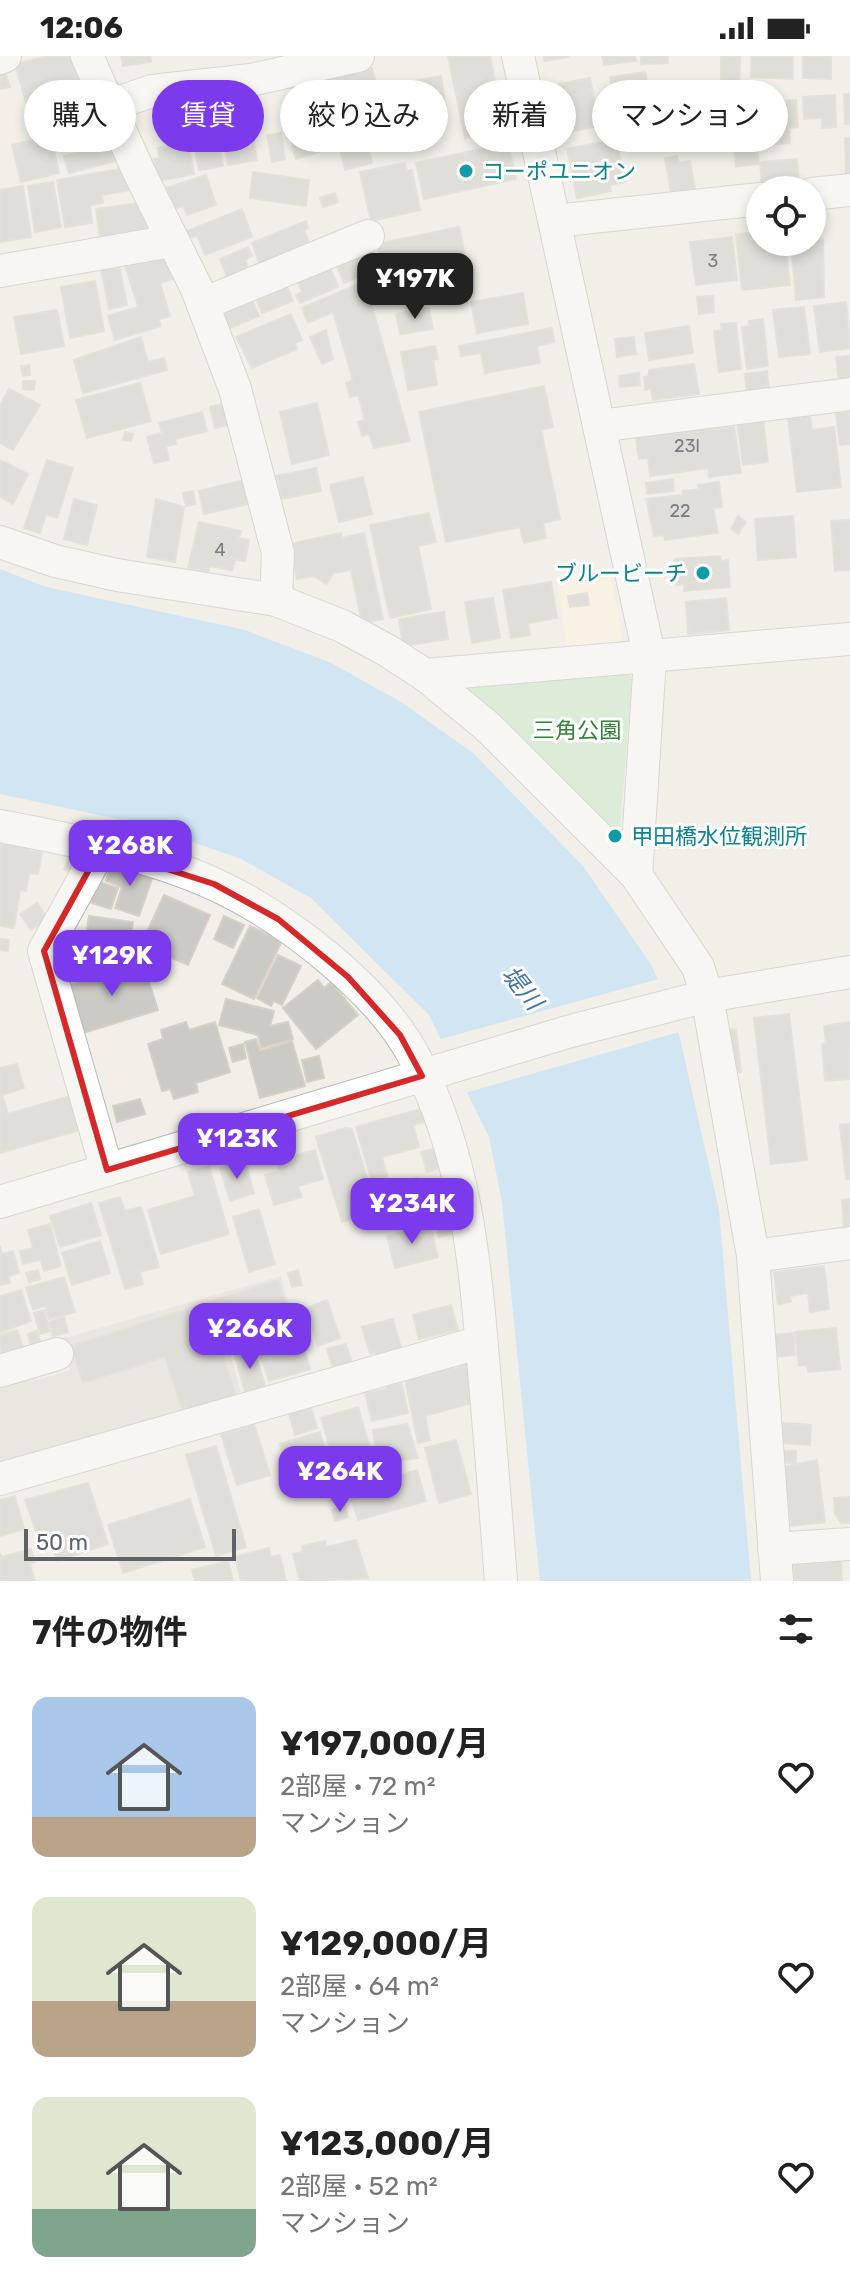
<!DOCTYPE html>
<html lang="ja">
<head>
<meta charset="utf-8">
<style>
	:root { --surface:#fff; --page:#f6f6f6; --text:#222; --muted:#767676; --accent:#7c3aed }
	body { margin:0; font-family:Rubik,"Noto Sans JP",sans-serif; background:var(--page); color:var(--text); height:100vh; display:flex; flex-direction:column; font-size:30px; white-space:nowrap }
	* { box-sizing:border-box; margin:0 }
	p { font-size:26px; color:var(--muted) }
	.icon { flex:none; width:44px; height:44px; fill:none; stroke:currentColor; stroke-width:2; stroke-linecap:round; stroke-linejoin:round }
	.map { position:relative; height:1525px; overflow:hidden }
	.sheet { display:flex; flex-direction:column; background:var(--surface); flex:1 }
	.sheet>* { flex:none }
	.guide { position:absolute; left:24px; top:24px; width:802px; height:72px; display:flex; gap:16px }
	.tools { position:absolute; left:746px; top:120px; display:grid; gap:16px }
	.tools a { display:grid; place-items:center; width:80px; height:80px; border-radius:50%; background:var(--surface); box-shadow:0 4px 12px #0003; font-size:40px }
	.scale { position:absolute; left:24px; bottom:20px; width:212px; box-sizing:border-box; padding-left:8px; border:4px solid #5f6368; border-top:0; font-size:22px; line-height:28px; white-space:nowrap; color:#5f6368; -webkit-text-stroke:6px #fff; paint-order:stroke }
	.price { position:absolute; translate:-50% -68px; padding:0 18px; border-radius:16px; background:var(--accent); color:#fff; font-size:26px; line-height:52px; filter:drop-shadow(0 2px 4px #0008) }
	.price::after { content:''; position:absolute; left:50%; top:48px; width:24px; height:18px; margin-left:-12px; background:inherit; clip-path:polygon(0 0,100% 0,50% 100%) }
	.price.on { background:#222; color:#fff }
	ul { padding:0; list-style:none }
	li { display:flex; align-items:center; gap:24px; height:200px; padding:0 32px }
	li span { display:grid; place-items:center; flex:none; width:224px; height:160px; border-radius:16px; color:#555 }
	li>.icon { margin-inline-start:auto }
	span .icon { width:96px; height:96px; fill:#fffc; stroke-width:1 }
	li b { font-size:34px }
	h2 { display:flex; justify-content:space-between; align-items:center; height:96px; padding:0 32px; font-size:34px }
	.chip { padding:0 28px; border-radius:36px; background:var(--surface); box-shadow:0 4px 12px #0003; font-size:28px; line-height:72px }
	.chip.on { background:var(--accent); color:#fff }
	.status { display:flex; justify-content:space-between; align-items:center; height:56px; padding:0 40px; background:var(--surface); direction:ltr }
	.status svg { height:22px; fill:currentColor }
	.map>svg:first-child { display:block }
</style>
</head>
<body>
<div class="status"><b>12:06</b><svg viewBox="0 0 49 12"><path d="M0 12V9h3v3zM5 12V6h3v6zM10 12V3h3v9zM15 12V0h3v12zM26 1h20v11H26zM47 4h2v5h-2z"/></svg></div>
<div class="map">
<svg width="850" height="1525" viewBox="0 0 850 1525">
	<rect width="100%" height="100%" fill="#f1efe8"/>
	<!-- commercial -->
	<polygon fill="#fef7e0" points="610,512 622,580 619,588 568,594 556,520"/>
	<!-- education -->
	<polygon fill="#e1ded6" points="281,1220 297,1276 230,1296 243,1345 0,1414 0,1328 32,1319 38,1324 70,1314 61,1283"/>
	<!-- green -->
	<polygon fill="#c5e8c5" points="630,618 632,622 619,788 462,632"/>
	<!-- water -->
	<polygon fill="#aadaff" points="0,513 46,531 245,574 331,607 401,646 473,697 583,810 652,910 678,974 719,1154 751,1525 540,1525 502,1146 489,1081 429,959 311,842 241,803 141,768 0,738"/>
	<!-- pier -->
	<polygon fill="#f1efe8" points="662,922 683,975 465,1037 437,984"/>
	<!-- building -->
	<g fill="#cccac5" stroke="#d6d1c6" stroke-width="2">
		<polygon points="47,0 71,0 80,31 26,46 15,8"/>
		<polygon points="121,0 150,0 151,6 123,10"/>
		<polygon points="448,0 490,0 505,74 465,82"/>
		<polygon points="544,0 569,0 569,1 544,5"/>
		<polygon points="602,0 635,0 636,5 604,9"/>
		<polygon points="641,0 668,0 668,7 641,8"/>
		<polygon points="721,0 740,0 739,40 721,40"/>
		<polygon points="751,0 793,0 793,23 751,21"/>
		<polygon points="803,0 831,0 831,23 803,22"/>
		<polygon points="372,12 378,37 355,42 358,54 377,45 387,84 368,88 372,107 345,114 323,24"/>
		<polygon points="4,13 10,31 0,33 0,15"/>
		<polygon points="645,16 654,67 619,73 610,21"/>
		<polygon points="441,20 447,57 429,60 428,55 398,61 393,29"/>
		<polygon points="590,22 599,70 568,76 564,54 559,55 556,41 562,40 559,28"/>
		<polygon points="844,38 850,38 850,68 845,68"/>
		<polygon points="835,39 836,71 822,72 822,62 804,63 803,41"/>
		<polygon points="796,44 798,71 789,72 790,87 759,89 756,47"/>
		<polygon points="752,50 759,108 736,111 729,53"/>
		<polygon points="249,52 257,104 228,109 219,57"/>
		<polygon points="322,55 332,92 296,103 285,65"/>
		<polygon points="214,56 223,110 199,114 189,61"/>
		<polygon points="719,58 722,85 691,94 690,89 680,90 676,64"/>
		<polygon points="99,69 102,82 79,88 76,75"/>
		<polygon points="70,75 73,91 54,95 59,117 21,126 12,89"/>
		<polygon points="281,77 285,103 272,106 267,79"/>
		<polygon points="666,78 668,89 660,91 657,80"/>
		<polygon points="845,82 850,82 850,121 846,121"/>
		<polygon points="616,83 625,126 610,129 611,135 577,142 567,93"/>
		<polygon points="188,86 194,118 158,125 154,103 159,102 158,92"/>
		<polygon points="508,87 516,123 424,143 416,107"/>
		<polygon points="112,88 116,105 69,117 64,100"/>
		<polygon points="677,100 679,107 690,105 695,133 671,137 665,102"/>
		<polygon points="797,103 799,126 762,129 760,106"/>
		<polygon points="405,107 407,115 412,114 420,154 371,165 360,116"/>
		<polygon points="126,112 130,134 102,139 103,147 90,149 92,167 65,171 57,124"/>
		<polygon points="253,116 309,124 306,150 250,142"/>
		<polygon points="206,119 216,149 187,159 184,150 174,153 167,132"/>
		<polygon points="53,126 61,171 35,176 28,130"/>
		<polygon points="23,130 31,181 0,186 0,134"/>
		<polygon points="335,137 338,146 323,151 320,142"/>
		<polygon points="139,147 140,156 146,155 148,175 100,181 96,153"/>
		<polygon points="242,153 252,181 205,199 197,179 184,184 182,177"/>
		<polygon points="306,165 308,172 304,174 311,191 261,211 252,187"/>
		<polygon points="459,171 469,217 387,235 377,188"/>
		<polygon points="760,176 760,186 785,186 790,229 742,234 736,178"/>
		<polygon points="732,181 737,224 696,229 690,186"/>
		<polygon points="823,183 824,241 796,244 791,186"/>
		<polygon points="365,190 375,214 344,227 334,203"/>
		<polygon points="248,191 252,200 245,204 249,215 228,223 220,203"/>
		<polygon points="164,197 172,223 160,227 170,260 159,263 161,270 115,284 108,260 138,251 125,209"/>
		<polygon points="328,206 338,231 300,247 296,239 302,236 296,220"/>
		<polygon points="119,209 127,249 109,253 101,213"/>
		<polygon points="370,222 376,222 381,240 375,242"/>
		<polygon points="95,225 104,275 70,282 61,231"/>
		<polygon points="285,225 293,245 262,257 254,237"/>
		<polygon points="365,225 410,385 374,392 369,378 362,380 358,366 365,364 358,339 350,341 346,327 353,324 333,256 308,267 302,252"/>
		<polygon points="523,237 528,268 477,277 471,246"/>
		<polygon points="250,239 259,260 226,274 217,252"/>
		<polygon points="713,240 714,256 699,258 697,241"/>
		<polygon points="846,246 850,292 820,296 814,250"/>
		<polygon points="804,251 810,298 779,301 773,254"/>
		<polygon points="429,252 433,273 400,278 396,258"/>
		<polygon points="57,254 64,290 21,298 14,261"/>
		<polygon points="291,258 302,284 295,287 297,293 252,312 236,281"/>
		<polygon points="763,263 768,310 747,313 742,271 749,270 749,265"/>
		<polygon points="736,267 741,313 719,316 714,275 722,274 721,268"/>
		<polygon points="689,270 693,297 649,304 645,277"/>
		<polygon points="552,272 554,286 537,290 540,307 485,317 481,297 461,300 459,290"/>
		<polygon points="326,274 333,303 322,308 310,281"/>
		<polygon points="141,281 148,306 164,302 167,314 83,337 74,304"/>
		<polygon points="634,281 636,298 617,301 615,283"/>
		<polygon points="435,290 438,303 433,304 437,329 408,334 401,296"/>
		<polygon points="850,300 850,323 839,325 836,301"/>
		<polygon points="694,308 699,338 653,344 651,333 645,334 644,321 649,320 649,314"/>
		<polygon points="29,309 30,319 23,320 21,310"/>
		<polygon points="767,315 769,335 747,338 745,318"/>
		<polygon points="639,317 640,329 620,331 619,320"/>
		<polygon points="23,325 35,325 34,334 23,333"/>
		<polygon points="140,327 151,365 87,382 76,344"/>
		<polygon points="544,330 553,371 541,374 560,463 543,467 546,482 524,487 520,471 446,486 419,356"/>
		<polygon points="9,333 40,349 13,394 0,387 0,349"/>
		<polygon points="231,346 236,367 215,372 210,351"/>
		<polygon points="317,347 329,399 292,408 280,356"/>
		<polygon points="850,355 850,388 840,389 836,357"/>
		<polygon points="202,356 207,375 175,383 176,388 166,390 169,404 154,407 147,381 162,377 159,367"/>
		<polygon points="810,360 812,374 834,371 841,431 797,436 788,363"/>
		<polygon points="763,362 768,406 743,409 737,365"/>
		<polygon points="705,368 706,374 734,371 741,417 709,421 708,412 650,420 648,402 639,403 635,377"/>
		<polygon points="125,376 133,378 131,385 123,384"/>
		<polygon points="0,404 28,418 13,448 0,441"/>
		<polygon points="47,404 73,412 57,462 46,458 40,477 24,472"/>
		<polygon points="316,412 321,435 282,443 277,420"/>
		<polygon points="363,421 372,458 339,466 330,429"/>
		<polygon points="673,423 674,435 647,438 646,427"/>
		<polygon points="244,424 249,448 204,458 199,435"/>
		<polygon points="719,426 722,451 713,452 718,477 665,484 664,479 654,480 646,443 683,439 683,435 699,433 698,429"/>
		<polygon points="193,435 195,448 186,450 183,437"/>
		<polygon points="74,443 97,449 87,489 64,483"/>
		<polygon points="156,443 184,451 175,506 147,501"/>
		<polygon points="429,457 436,486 418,490 431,553 390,562 370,469"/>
		<polygon points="738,460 746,466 738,478 731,473"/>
		<polygon points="793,460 796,501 758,504 755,463"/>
		<polygon points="850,464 850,514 835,515 831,465"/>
		<polygon points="199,466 241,475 239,482 249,484 245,505 235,503 232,514 210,510 208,516 188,512"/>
		<polygon points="341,477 342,482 364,477 383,563 362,567 351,514 334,517 326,528 314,520 297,523 290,488"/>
		<polygon points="721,500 721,505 728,504 730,531 684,535 684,528 677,529 675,503"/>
		<polygon points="551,526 557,562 528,567 530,579 511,582 503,534"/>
		<polygon points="587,537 589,549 570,551 568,540"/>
		<polygon points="493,542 500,582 472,587 465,546"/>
		<polygon points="726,542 729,574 688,578 686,546"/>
		<polygon points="444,556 448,583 403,590 399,563"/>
		<polygon points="0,784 29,788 28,794 42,797 38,818 29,817 26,835 20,834 14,872 0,870"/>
		<polygon points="70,802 80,808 75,818 64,813"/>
		<polygon points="112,806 153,820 139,860 115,852 122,831 106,825"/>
		<polygon points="96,825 118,832 111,853 89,846"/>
		<polygon points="164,839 210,859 188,909 141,889"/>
		<polygon points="37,847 48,863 31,874 20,858"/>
		<polygon points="89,860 133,866 128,898 97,893 97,897 84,895"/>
		<polygon points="224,860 244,869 233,892 214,883"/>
		<polygon points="250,870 282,885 254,943 222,928"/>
		<polygon points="0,883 9,884 8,895 0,894"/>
		<polygon points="278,899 301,910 282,949 274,945 271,950 257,942"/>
		<polygon points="143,907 158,954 80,978 65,931"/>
		<polygon points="318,924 324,932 331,926 358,959 316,993 283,952"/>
		<polygon points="226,943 274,955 270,970 288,966 293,983 261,992 258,979 219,969"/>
		<polygon points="789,958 807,1104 771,1108 754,962"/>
		<polygon points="186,966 189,974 215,966 230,1016 196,1027 198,1036 174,1043 170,1033 162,1035 148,988 163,983 161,974"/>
		<polygon points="850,966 849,1023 825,1025 822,988 826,987 824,970"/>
		<polygon points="736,973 741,1016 731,1017 726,974"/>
		<polygon points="256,983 260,995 292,985 305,1030 260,1042 245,986"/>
		<polygon points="243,988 246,1002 233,1006 229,992"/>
		<polygon points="319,1000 324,1022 307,1026 302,1004"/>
		<polygon points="17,1008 24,1032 2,1039 8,1058 77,1038 83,1073 0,1097 0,1012"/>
		<polygon points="140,1043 145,1058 117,1066 113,1050"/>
		<polygon points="424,1052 428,1065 413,1069 419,1091 382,1101 388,1122 372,1127 356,1071"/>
		<polygon points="850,1068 850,1123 846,1123 840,1069"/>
		<polygon points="346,1072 352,1073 374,1145 370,1146 373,1156 342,1166 316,1081"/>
		<polygon points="437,1092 442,1112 427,1116 421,1096"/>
		<polygon points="315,1094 323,1123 298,1130 302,1141 274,1149 265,1119 280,1115 277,1105"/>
		<polygon points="245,1105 254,1137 230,1145 220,1112"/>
		<polygon points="209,1110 229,1178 161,1198 148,1154 195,1140 188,1116"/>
		<polygon points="417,1122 424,1148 420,1149 423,1163 384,1168 378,1142 395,1137 392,1128"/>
		<polygon points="120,1141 125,1155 141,1151 159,1211 140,1216 143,1228 125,1233 99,1147"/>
		<polygon points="850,1143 850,1170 844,1170 842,1144"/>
		<polygon points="91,1147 101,1179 60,1191 50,1160"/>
		<polygon points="259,1153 275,1208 249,1216 233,1161"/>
		<polygon points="456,1165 459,1176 439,1181 436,1170"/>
		<polygon points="50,1168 61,1210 44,1215 41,1204 23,1208 20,1195 33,1192 28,1174"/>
		<polygon points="430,1169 438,1201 395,1212 387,1180"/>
		<polygon points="100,1185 110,1217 72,1229 62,1197"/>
		<polygon points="0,1190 2,1198 13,1195 19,1217 9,1220 10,1227 0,1229"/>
		<polygon points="824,1210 829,1253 810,1256 808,1237 790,1240 791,1246 778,1248 774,1216"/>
		<polygon points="38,1214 40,1223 29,1226 26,1217"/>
		<polygon points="298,1214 302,1229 292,1231 288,1217"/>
		<polygon points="64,1221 75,1256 49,1263 45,1250 33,1253 26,1232"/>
		<polygon points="278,1224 291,1264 219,1287 236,1339 183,1356 165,1301 83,1327 71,1290"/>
		<polygon points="21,1234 31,1265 0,1277 0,1240"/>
		<polygon points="327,1244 340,1282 318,1290 306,1252"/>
		<polygon points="451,1249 458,1274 419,1283 413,1259"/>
		<polygon points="44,1254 50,1275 40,1278 34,1257"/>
		<polygon points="64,1261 68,1276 53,1280 49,1266"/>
		<polygon points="393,1263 402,1296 378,1303 375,1296 370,1298 362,1271"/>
		<polygon points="836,1272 840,1313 808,1316 807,1309 799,1310 795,1276"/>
		<polygon points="17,1274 23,1291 0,1298 0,1279"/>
		<polygon points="37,1275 40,1285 30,1288 28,1278"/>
		<polygon points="793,1277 795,1299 772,1301 770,1279"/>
		<polygon points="302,1286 310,1313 269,1325 260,1298"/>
		<polygon points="346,1288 352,1307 333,1313 327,1293"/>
		<polygon points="255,1294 265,1330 245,1336 235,1300"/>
		<polygon points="468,1300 475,1336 469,1337 471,1347 425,1360 430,1384 418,1387 404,1318 414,1316 415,1321 432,1318 431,1313 458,1312 456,1302"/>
		<polygon points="401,1325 408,1357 372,1365 365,1337 387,1333 386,1328"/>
		<polygon points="311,1351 317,1372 295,1379 289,1358"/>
		<polygon points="358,1351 373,1403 363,1406 360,1398 334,1406 321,1362"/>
		<polygon points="783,1367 811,1369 810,1389 782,1387"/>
		<polygon points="254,1368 270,1419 237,1429 221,1379"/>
		<polygon points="407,1368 418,1402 378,1408 373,1374"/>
		<polygon points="320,1376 331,1415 310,1421 308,1416 290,1421 280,1388"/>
		<polygon points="456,1384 471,1438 439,1447 425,1392"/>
		<polygon points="216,1390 246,1491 216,1500 186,1399"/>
		<rect x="778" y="1395" width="18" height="12"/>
		<polygon points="817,1404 825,1466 791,1470 787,1437 781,1438 777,1412"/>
		<polygon points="389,1413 391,1422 417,1414 426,1445 358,1464 348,1432 378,1424 376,1417"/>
		<polygon points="88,1427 108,1488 57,1505 52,1489 42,1492 25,1444"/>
		<polygon points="15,1440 24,1473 0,1480 0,1444"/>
		<polygon points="850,1441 850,1467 841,1467 835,1458 834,1442"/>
		<polygon points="190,1443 205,1491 123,1517 108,1469"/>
		<polygon points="345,1450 348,1461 335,1465 332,1454"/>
		<polygon points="356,1484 368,1522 300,1525 293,1498 303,1496 302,1490 325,1485 326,1491"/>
		<polygon points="269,1492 271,1501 280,1499 286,1525 241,1525 235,1501"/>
		<polygon points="31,1493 35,1506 30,1508 35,1525 0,1525 0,1498 2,1501"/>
		<polygon points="228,1505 233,1525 195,1525 192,1514"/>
		<polygon points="841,1506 842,1525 795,1525 794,1509"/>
	</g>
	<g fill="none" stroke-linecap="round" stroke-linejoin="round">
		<!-- minor casing -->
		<g stroke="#b5b8bc" stroke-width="34">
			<g id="minor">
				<polyline points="87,0 139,116 197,233 235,333 278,497 276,544"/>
				<polyline points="518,0 650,603 636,819"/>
				<polyline points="0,2 5,0"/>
				<polyline points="108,50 152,35 251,24 358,0"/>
				<polyline points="812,138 850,134"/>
				<polyline points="555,165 760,143"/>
				<polyline points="0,215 172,185"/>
				<polyline points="203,248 368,180"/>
				<polyline points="599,370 850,338"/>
				<polyline points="0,486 55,505 117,519 276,544 342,570 388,595 425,619 488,671 636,819 698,911 707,940 753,1200 777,1525"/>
				<polyline points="425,619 850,583"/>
				<path d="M 0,770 C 72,784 149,798 216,829 C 285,861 379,933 415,1002 C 466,1099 475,1207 484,1314 C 490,1384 496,1455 501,1525"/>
				<polyline points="101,792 44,895 107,1114"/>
				<polyline points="0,1146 571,975 707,940 850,916"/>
				<polyline points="753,1200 850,1187"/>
				<polyline points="0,1315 57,1298"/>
				<polyline points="0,1423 481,1286"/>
				<polyline points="774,1493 850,1488"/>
			</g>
		</g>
		<!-- minor -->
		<use href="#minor" stroke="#fff" stroke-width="32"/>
	</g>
	<!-- marked area -->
	<path d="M0 0H850V1525H0ZM 101,792 L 214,828 L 278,863 L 348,921 L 400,979 L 422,1020 L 107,1114 L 44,895 Z" fill="#f1efe8" fill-opacity=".55" fill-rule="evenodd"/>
	<path fill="none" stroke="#d62828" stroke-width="6" stroke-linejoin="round" d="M 101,792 L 214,828 L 278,863 L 348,921 L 400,979 L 422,1020 L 107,1114 L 44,895 Z"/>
	<!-- markers -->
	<g fill="#0f9aa8" stroke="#fff" stroke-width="3">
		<circle cx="466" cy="115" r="8"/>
		<circle cx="703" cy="517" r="8"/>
		<circle cx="615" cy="780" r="8"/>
	</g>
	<g text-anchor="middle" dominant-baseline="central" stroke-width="6" stroke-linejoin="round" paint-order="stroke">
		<!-- number labels -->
		<g font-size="18" fill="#7a7d7f">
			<text x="713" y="205">3</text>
			<text x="687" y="390">23l</text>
			<text x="680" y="455">22</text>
			<text x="220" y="494">4</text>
		</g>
		<!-- culture labels -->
		<g font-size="22" fill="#0d838f" stroke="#fff" text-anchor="start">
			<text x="482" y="115">コーポユニオン</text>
			<text x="687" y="517" text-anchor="end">ブルービーチ</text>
			<text x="631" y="780">甲田橋水位観測所</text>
		</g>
		<!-- park labels -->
		<g font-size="22" fill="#348238" stroke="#fff">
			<text x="577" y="674">三角公園</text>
		</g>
		<!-- water labels -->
		<g font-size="24" font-style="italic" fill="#4174aa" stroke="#fff">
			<text transform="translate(522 932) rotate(51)">堤川</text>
		</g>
	</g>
</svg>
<div class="tools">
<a><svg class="icon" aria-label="locate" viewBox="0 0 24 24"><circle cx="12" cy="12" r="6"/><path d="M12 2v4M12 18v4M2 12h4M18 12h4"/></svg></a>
</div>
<div class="scale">50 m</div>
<b class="price on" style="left:415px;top:265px">¥197K</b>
<b class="price" style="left:130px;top:832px">¥268K</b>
<b class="price" style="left:112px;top:942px">¥129K</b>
<b class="price" style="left:237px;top:1125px">¥123K</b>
<b class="price" style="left:412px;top:1190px">¥234K</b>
<b class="price" style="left:250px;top:1315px">¥266K</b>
<b class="price" style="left:340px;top:1458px">¥264K</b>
<div class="guide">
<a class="chip">購入</a>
<a class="chip on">賃貸</a>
<a class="chip">絞り込み</a>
<a class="chip">新着</a>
<a class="chip">マンション</a>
</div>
</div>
<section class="sheet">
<h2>7件の物件<svg class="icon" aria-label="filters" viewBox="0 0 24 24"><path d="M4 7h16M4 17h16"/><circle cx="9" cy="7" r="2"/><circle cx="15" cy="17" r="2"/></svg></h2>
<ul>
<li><span style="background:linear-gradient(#a9c7e8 75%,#b9a48a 0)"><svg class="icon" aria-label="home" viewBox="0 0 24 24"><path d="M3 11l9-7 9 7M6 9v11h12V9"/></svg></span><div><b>¥197,000/月</b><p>2部屋 · 72 m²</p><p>マンション</p></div><svg class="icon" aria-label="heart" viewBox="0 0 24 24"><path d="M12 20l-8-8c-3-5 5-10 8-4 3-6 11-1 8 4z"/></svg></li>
<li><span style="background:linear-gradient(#dfe7d0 65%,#b9a48a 0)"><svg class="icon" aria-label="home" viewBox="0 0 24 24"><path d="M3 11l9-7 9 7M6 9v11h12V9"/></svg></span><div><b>¥129,000/月</b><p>2部屋 · 64 m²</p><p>マンション</p></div><svg class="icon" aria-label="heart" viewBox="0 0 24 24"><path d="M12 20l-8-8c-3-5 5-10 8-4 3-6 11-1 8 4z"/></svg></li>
<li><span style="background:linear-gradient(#dfe7d0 70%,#7fa58c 0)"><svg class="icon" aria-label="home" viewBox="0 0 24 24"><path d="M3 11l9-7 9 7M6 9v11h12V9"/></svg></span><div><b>¥123,000/月</b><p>2部屋 · 52 m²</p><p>マンション</p></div><svg class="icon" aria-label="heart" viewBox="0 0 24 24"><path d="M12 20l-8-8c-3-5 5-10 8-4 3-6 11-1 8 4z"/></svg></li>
</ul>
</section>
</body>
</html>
